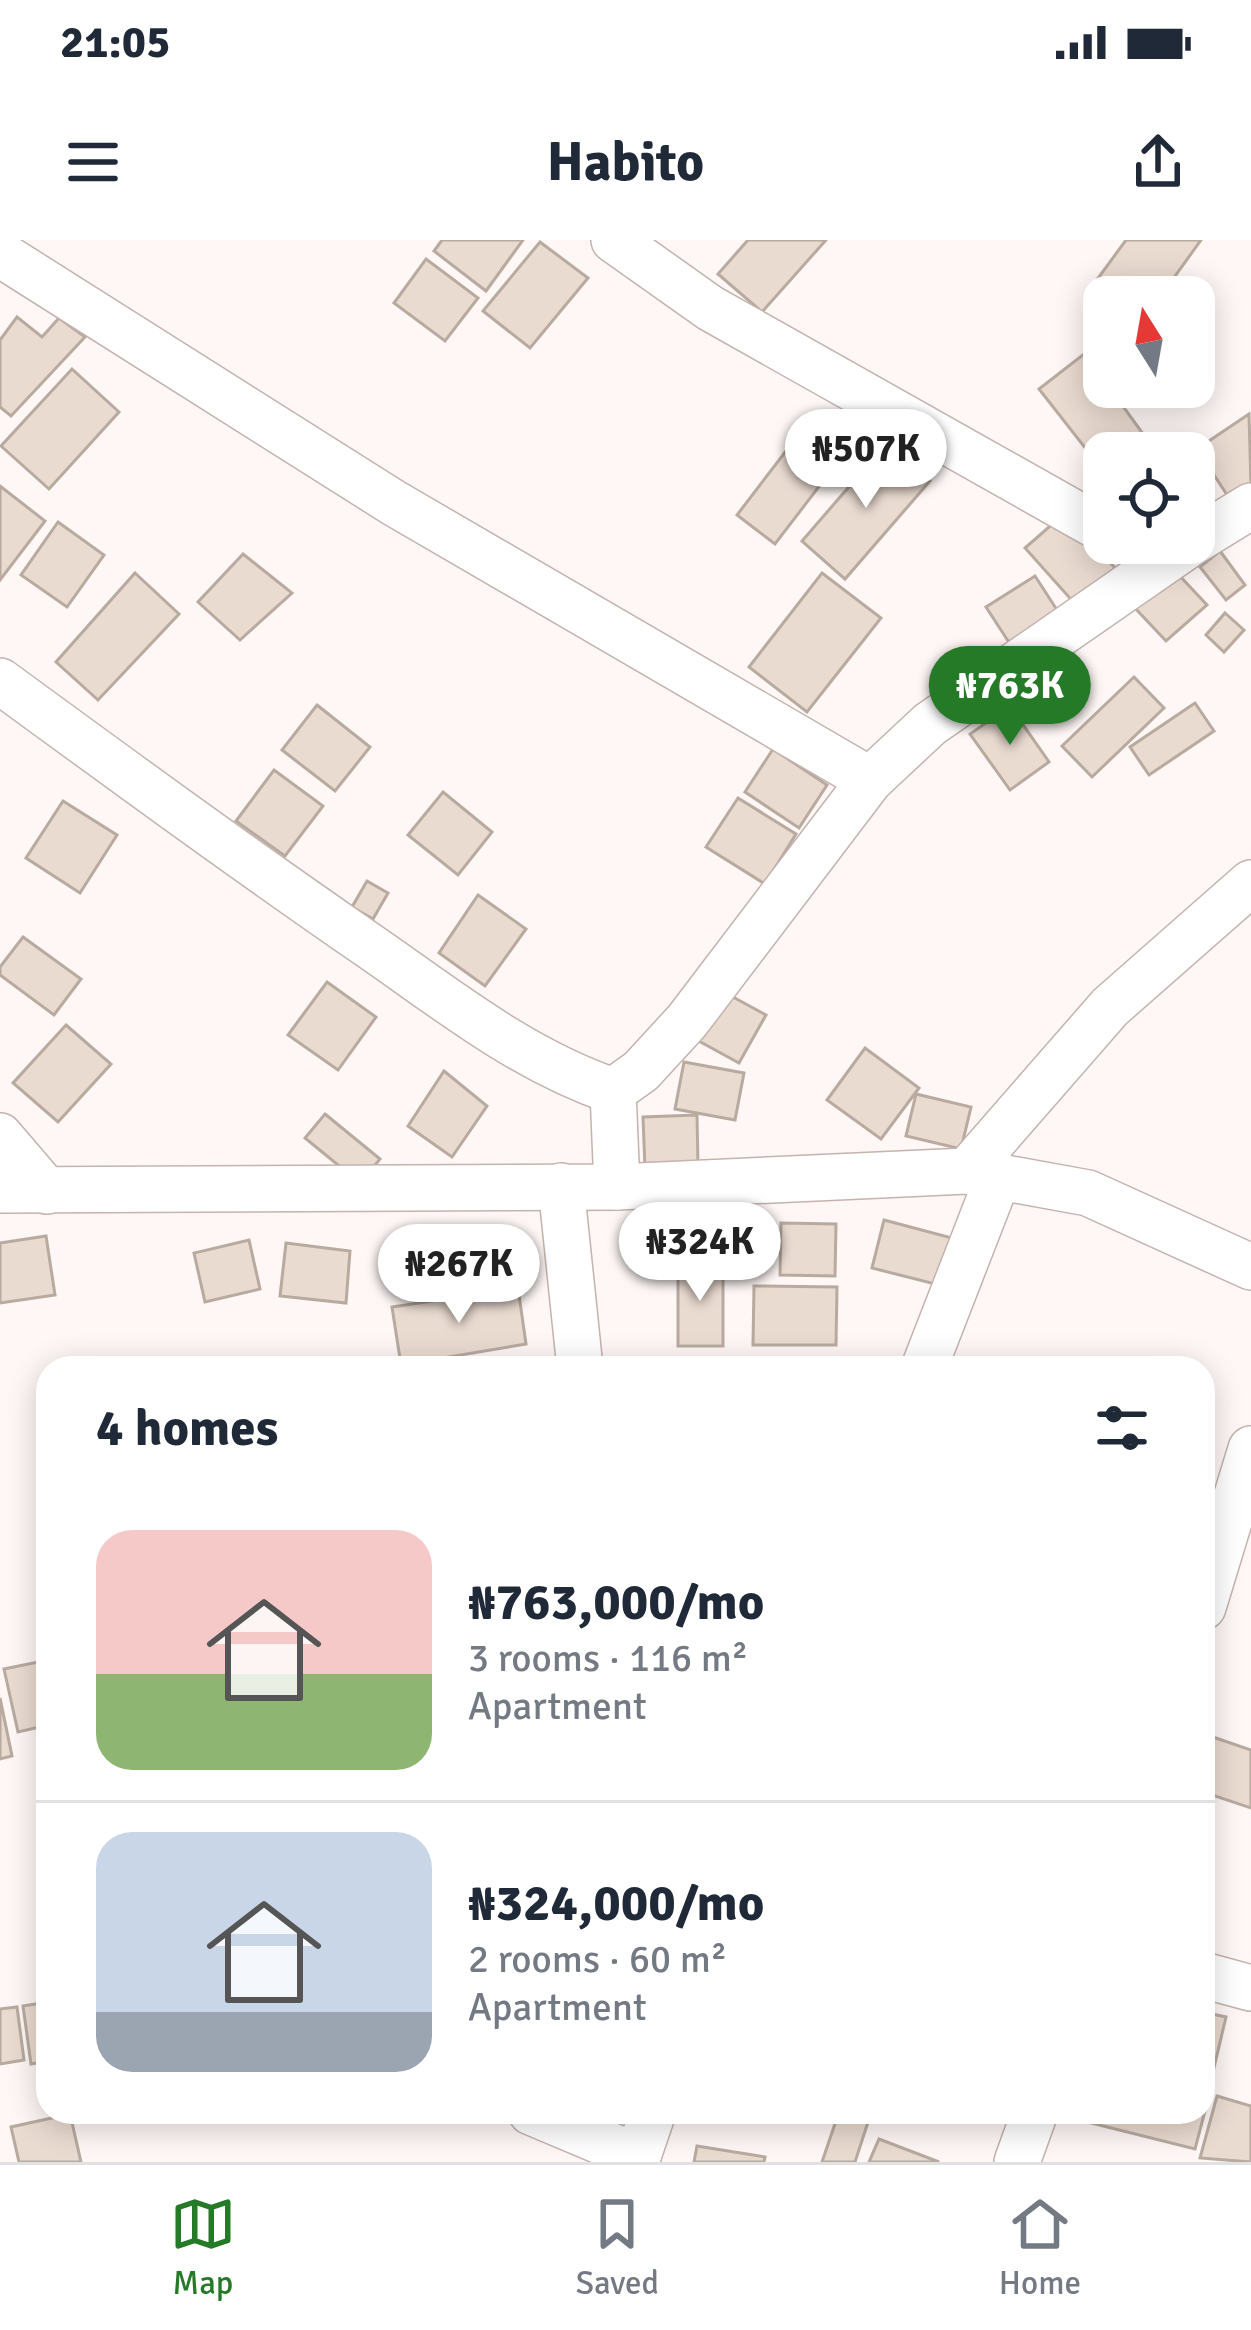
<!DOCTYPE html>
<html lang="en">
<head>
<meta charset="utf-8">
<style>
	:root { --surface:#fff; --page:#f6f6f7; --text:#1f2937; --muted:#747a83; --line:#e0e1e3; --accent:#247a27 }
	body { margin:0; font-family:Signika,sans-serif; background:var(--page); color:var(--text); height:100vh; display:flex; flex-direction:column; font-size:45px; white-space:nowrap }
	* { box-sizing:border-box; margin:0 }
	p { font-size:39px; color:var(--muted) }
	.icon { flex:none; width:66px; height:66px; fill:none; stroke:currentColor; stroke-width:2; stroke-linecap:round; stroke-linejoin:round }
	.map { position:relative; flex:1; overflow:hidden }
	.panel { position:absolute; left:36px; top:1116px; width:1179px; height:768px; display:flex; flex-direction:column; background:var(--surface); border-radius:36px; box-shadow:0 6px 30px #0003 }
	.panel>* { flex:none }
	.needle { width:78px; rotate:349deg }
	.tools { position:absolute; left:1083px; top:36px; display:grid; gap:24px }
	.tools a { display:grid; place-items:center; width:132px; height:132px; border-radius:24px; background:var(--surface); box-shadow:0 6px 30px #0003; font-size:60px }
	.price { position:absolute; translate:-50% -102px; padding:0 27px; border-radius:42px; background:#fff; color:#222; font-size:39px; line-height:78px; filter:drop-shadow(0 3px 6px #0008) }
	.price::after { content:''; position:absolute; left:50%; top:72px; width:36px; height:27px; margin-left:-18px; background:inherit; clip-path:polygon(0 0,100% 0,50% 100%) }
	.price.selected { background:var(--accent); color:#fff }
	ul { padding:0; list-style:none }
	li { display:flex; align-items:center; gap:36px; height:300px; padding:0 60px }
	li+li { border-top:3px solid var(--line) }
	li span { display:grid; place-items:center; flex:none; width:336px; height:240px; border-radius:36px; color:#555 }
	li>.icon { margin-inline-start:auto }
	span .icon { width:144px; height:144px; fill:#fffc; stroke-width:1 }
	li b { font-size:51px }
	h2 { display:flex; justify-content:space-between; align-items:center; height:144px; padding:0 60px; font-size:51px }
	.status { display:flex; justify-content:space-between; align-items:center; height:84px; padding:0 60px; background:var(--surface); direction:ltr }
	.status svg { height:33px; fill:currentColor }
	header { display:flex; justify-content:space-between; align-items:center; height:156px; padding:0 60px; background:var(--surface); font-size:54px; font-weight:700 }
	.tab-bar { display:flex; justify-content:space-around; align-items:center; height:168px; border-top:3px solid var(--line); background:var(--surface); font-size:33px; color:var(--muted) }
	.tab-bar a { display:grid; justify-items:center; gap:6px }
	.tab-bar .selected { color:var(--accent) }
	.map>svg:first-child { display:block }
</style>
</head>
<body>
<div class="status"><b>21:05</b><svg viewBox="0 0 49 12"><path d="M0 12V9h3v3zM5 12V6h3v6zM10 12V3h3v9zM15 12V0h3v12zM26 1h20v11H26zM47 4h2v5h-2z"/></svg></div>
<header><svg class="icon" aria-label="menu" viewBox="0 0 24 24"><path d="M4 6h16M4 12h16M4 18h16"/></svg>Habito<svg class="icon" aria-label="share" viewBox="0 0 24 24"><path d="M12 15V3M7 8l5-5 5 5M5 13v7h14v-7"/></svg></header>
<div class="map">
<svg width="1251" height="1922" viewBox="0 0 1251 1922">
	<rect width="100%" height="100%" fill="#fef7f5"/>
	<!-- building -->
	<g fill="#eadbd1" stroke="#b8aa9f" stroke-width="3">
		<polygon points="442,0 523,0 486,51 434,11"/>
		<polygon points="748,0 826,0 762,72 718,34"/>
		<polygon points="1126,0 1201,0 1160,57 1118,57 1096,41"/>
		<polygon points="540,2 588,38 530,108 483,71"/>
		<polygon points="426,19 478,58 445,101 394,63"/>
		<polygon points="17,77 42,97 59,78 85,97 11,176 0,167 0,100"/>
		<polygon points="1084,114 1104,140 1104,147 1109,147 1157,213 1104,213 1104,232 1039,149"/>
		<polygon points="72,129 119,172 49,249 1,206"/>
		<polygon points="1249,174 1251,248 1231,261 1197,209"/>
		<polygon points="812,177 850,206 775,304 737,275"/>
		<polygon points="886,204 930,241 845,339 802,301"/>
		<polygon points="0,246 45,281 0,340"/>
		<polygon points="1065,273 1116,329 1076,365 1025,308"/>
		<polygon points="58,282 104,315 67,367 21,335"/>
		<polygon points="1220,311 1245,345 1226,360 1200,327"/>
		<polygon points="243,314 292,353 240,400 198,362"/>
		<polygon points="1176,332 1207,365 1166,401 1135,368"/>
		<polygon points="135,333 179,374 98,460 56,422"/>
		<polygon points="822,333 881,378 807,472 749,427"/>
		<polygon points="1035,336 1059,373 1010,404 986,367"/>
		<polygon points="1225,373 1244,390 1224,412 1206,395"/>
		<polygon points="1070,421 1088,441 1052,473 1034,453"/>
		<polygon points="1134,437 1164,468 1092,537 1062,506"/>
		<polygon points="1195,463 1214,491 1149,535 1130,507"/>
		<polygon points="317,465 370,507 335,551 282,510"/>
		<polygon points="1010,466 1049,522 1010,550 970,494"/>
		<polygon points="773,509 827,545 799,588 745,552"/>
		<polygon points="274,530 323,566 285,616 236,581"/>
		<polygon points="443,552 492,592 458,635 408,595"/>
		<polygon points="738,558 796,594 765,644 706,607"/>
		<polygon points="63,561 117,595 80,653 26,618"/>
		<polygon points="367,641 388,653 373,679 352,667"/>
		<polygon points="478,655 526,689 485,746 439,713"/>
		<polygon points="23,697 81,739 54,775 0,735 0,727"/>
		<polygon points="327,742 376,777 338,830 288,795"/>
		<polygon points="722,751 766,775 739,823 695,799"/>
		<polygon points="66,785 111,824 58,882 13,843"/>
		<polygon points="865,808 919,848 881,899 827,860"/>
		<polygon points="684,822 744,833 735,880 675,869"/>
		<polygon points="444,831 487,866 452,917 408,886"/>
		<polygon points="916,854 971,867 961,909 906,896"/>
		<polygon points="325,874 380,919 360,943 305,898"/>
		<polygon points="697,875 698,927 645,928 643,877"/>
		<polygon points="884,980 952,998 939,1045 872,1028"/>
		<polygon points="781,983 836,984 835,1036 780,1035"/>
		<polygon points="46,996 55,1055 0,1063 0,1003"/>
		<polygon points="249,1000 260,1049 205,1062 194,1013"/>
		<polygon points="286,1003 350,1011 346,1063 280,1056"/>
		<rect x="678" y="1021" width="45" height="85"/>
		<polygon points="754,1046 837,1047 836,1105 753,1105"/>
		<polygon points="518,1048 526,1104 401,1125 392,1067"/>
		<polygon points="48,1420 48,1485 18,1492 4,1429"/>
		<polygon points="0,1458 12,1516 0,1519"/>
		<polygon points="1210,1496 1251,1510 1251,1568 1203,1552 1203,1517"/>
		<polygon points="48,1762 48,1821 31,1824 23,1766"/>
		<polygon points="17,1767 24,1820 0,1824 0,1769"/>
		<polygon points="1203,1772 1226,1777 1212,1836 1203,1834"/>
		<polygon points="1203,1850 1210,1852 1195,1909 1083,1881 1086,1872 1203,1872"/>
		<polygon points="1217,1856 1251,1866 1251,1922 1200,1918"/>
		<polygon points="839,1872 870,1876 855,1922 822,1922"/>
		<polygon points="70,1874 81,1922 19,1922 11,1887"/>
		<polygon points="879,1899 939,1922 869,1922"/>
		<polygon points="697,1906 765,1917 764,1922 694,1922"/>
	</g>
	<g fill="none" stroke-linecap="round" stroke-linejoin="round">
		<!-- minor casing -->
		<g stroke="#c4b3ae" stroke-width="48">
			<g id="minor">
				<polyline points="614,0 710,68 1104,290"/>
				<polyline points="0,14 394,263 870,540"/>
				<polyline points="1194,301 1251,266"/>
				<path d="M 0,441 C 123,531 246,621 371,707 C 449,761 522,820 613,851"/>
				<polyline points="613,851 641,831 687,781 870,540 930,484 1191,303"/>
				<polyline points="613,851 617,947"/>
				<polyline points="0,896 47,951"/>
				<polyline points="967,931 1110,767 1251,643"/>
				<polyline points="561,946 580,1128"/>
				<polyline points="0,950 617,947 967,931 1088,953 1251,1027"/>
				<polyline points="924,1128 999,935"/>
				<polyline points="1203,1367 1251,1209"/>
				<polyline points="1203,1735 1251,1748"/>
				<polyline points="531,1872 638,1917"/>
				<polyline points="636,1922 653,1872"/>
				<polyline points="1017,1922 1035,1872"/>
			</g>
		</g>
		<!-- minor -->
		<use href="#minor" stroke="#fff" stroke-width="45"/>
	</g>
</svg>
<div class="tools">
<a><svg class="needle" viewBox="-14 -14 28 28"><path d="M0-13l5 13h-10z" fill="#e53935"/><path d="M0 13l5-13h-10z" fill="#747a83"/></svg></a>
<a><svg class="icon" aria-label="locate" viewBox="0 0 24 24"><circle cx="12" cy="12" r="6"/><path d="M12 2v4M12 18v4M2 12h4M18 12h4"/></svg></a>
</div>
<b class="price" style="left:866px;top:271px">₦507K</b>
<b class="price selected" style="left:1010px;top:508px">₦763K</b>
<b class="price" style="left:700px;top:1064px">₦324K</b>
<b class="price" style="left:459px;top:1086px">₦267K</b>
<section class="panel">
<h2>4 homes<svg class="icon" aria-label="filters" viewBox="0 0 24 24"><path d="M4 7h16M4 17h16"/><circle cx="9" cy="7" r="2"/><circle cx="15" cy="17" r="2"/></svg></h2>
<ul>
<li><span style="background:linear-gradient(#f6c9c9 60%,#8fb573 0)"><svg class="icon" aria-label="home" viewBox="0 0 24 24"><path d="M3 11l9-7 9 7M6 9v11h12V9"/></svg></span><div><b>₦763,000/mo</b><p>3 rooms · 116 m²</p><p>Apartment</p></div></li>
<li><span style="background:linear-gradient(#c9d6e8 75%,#9aa5b1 0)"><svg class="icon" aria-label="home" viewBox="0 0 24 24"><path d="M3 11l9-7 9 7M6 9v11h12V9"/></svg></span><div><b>₦324,000/mo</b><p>2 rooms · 60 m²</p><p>Apartment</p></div></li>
</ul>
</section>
</div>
<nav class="tab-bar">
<a class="selected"><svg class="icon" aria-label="map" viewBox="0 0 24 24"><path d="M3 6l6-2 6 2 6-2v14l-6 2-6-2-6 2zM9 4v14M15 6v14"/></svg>Map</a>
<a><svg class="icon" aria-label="saved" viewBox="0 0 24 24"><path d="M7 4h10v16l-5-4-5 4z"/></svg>Saved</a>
<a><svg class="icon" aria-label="home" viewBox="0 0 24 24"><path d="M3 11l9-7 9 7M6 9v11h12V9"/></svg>Home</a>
</nav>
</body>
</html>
